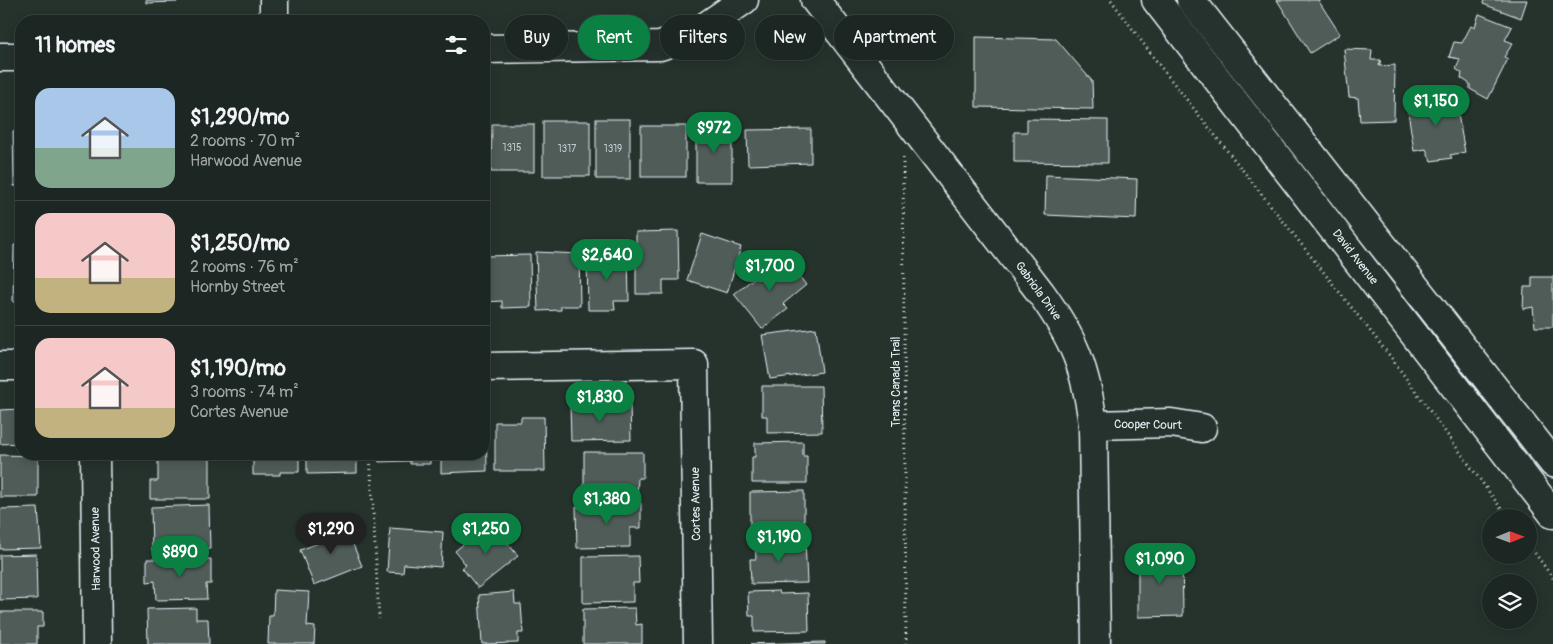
<!DOCTYPE html>
<html lang="en">
<head>
<meta charset="utf-8">
<style>
	:root { --surface:#1c2622; --page:#252e2a; --text:#f1f3f6; --muted:#a0a5a5; --line:#3a4340; --accent:#0b8043 }
	body { margin:0; font-family:Pangolin,sans-serif; background:var(--page); color:var(--text); height:100vh; display:flex; flex-direction:column; font-size:19px; white-space:nowrap }
	* { box-sizing:border-box; margin:0 }
	p { font-size:16px; color:var(--muted) }
	.icon { flex:none; width:28px; height:28px; fill:none; stroke:currentColor; stroke-width:2; stroke-linecap:round; stroke-linejoin:round }
	.map { position:relative; flex:1; overflow:hidden }
	.panel { position:absolute; left:15px; top:15px; width:475px; height:445px; display:flex; flex-direction:column; background:var(--surface); border-radius:20px; box-shadow:0 2px 12px #0003,0 0 0 1px var(--line) }
	.panel>* { flex:none }
	.banner { position:absolute; left:505px; top:15px; width:475px; height:45px; display:flex; gap:10px }
	.needle { width:32px; rotate:89deg }
	.controls { position:absolute; left:1482px; top:509px; display:grid; gap:10px }
	.controls a { display:grid; place-items:center; width:55px; height:55px; border-radius:50%; background:var(--surface); box-shadow:0 2px 12px #0003,0 0 0 1px var(--line); font-size:25px }
	.price { position:absolute; translate:-50% -42px; padding:0 11px; border-radius:18px; background:var(--accent); color:#fff; font-size:16px; line-height:32px; filter:drop-shadow(0 1px 2px #0008) }
	.price::after { content:''; position:absolute; left:50%; top:30px; width:15px; height:11px; margin-left:-8px; background:inherit; clip-path:polygon(0 0,100% 0,50% 100%) }
	.price.on { background:#222; color:#fff }
	ul { padding:0; list-style:none }
	li { display:flex; align-items:center; gap:15px; height:125px; padding:0 20px }
	li+li { border-top:1px solid var(--line) }
	li span { display:grid; place-items:center; flex:none; width:140px; height:100px; border-radius:15px; color:#555 }
	li>.icon { margin-inline-start:auto }
	span .icon { width:60px; height:60px; fill:#fffc; stroke-width:1 }
	li b { font-size:21px }
	h2 { display:flex; justify-content:space-between; align-items:center; height:60px; padding:0 20px; font-size:21px }
	.tag { padding:0 18px; border-radius:22px; background:var(--surface); box-shadow:0 2px 12px #0003,0 0 0 1px var(--line); font-size:18px; line-height:45px }
	.tag.on { background:var(--accent); color:#fff }
	.map>svg:first-child { display:block }
</style>
</head>
<body>
<div class="map">
<svg width="1553" height="644" viewBox="0 0 1553 644">
	<rect width="100%" height="100%" fill="#26332d"/>
	<filter id="ink" filterUnits="userSpaceOnUse"><feTurbulence type="fractalNoise" baseFrequency=".02" numOctaves="2"/><feDisplacementMap in="SourceGraphic" scale="10" xChannelSelector="R" yChannelSelector="G"/><feConvolveMatrix kernelMatrix="1 2 1 2 8 2 1 2 1" color-interpolation-filters="sRGB"/></filter>
	<g filter="url(#ink)">
		<!-- building -->
		<g fill="#505c59" stroke="#e8f1f8">
			<polygon points="146,0 177,0 177,2 146,3"/>
			<polygon points="1277,0 1318,0 1340,34 1310,53"/>
			<polygon points="1484,0 1527,0 1521,18 1483,4"/>
			<polygon points="1479,14 1512,27 1505,40 1513,43 1504,57 1508,59 1488,99 1470,89 1470,84 1461,78 1462,73 1456,69 1460,59 1449,57 1454,42 1462,43 1471,26 1475,27"/>
			<polygon points="976,37 1056,39 1092,81 1093,109 976,107"/>
			<polygon points="1344,49 1372,50 1371,60 1381,60 1379,66 1395,65 1394,120 1360,121 1358,98 1349,97"/>
			<polygon points="1454,93 1465,152 1450,155 1452,158 1431,161 1426,149 1414,151 1407,105"/>
			<rect x="596" y="119" width="34" height="60"/>
			<polygon points="1027,119 1108,120 1108,163 1014,162 1014,132 1027,132"/>
			<rect x="543" y="121" width="47" height="55"/>
			<polygon points="492,124 534,124 534,172 491,172"/>
			<rect x="696" y="125" width="36" height="57"/>
			<rect x="641" y="126" width="45" height="51"/>
			<polygon points="811,129 811,163 748,165 747,130"/>
			<polygon points="13,131 21,131 21,186 14,186"/>
			<polygon points="1046,175 1137,179 1136,219 1045,215"/>
			<polygon points="678,231 679,280 663,280 663,294 636,294 636,232"/>
			<polygon points="702,234 741,247 727,293 687,280"/>
			<polygon points="14,245 21,246 21,302 13,302"/>
			<polygon points="536,252 579,254 580,306 561,306 561,310 538,311"/>
			<polygon points="628,254 629,301 614,301 615,310 588,310 587,255"/>
			<polygon points="530,255 531,307 502,308 502,301 484,302 484,256"/>
			<polygon points="783,255 806,285 783,304 788,309 762,329 734,294"/>
			<polygon points="1532,277 1553,277 1553,327 1535,327 1533,307 1523,309 1524,287 1532,287"/>
			<polygon points="816,328 822,372 770,379 762,335"/>
			<polygon points="762,386 821,386 822,432 767,433 767,416 762,416"/>
			<polygon points="570,405 630,405 631,440 571,441"/>
			<polygon points="21,409 21,443 0,444 0,410"/>
			<polygon points="521,417 544,417 545,471 495,471 495,422 521,422"/>
			<polygon points="484,420 486,420 487,471 441,473 441,454 484,454"/>
			<polygon points="803,442 803,456 807,456 807,483 752,483 752,457 755,457 755,443"/>
			<polygon points="584,452 643,452 643,478 638,478 637,496 584,497"/>
			<polygon points="253,454 299,454 299,472 280,472 280,475 253,475"/>
			<polygon points="307,454 357,454 357,473 307,474"/>
			<polygon points="378,454 430,454 430,464 410,464 410,461 379,462"/>
			<polygon points="0,455 38,456 38,497 0,497"/>
			<polygon points="158,455 210,455 210,499 150,499 150,481 158,481"/>
			<polygon points="804,491 804,532 750,533 750,492"/>
			<polygon points="601,503 641,503 641,528 630,528 630,547 577,548 576,507 601,506"/>
			<polygon points="209,505 210,549 152,551 151,507"/>
			<polygon points="38,508 41,548 0,549 0,509"/>
			<polygon points="491,522 518,556 478,588 462,568 466,565 455,551"/>
			<polygon points="344,523 362,566 314,585 300,550 324,541 321,532"/>
			<polygon points="390,528 443,532 441,567 404,564 403,573 387,572"/>
			<polygon points="805,540 807,583 751,584 750,559 756,559 755,541"/>
			<polygon points="1182,552 1183,616 1138,617 1138,553"/>
			<polygon points="36,554 37,599 0,600 0,555"/>
			<polygon points="638,556 639,583 633,583 633,602 583,603 583,557"/>
			<polygon points="147,559 211,559 211,584 206,584 207,599 156,600 155,581 147,582"/>
			<polygon points="274,590 309,592 307,626 315,627 314,644 268,644 269,616 273,616"/>
			<polygon points="779,591 780,594 808,593 809,631 754,632 754,616 749,616 748,592"/>
			<polygon points="514,592 515,604 521,604 523,633 518,633 518,643 482,644 479,595"/>
			<polygon points="196,608 196,619 208,619 209,644 148,644 147,609"/>
			<polygon points="635,608 636,625 642,624 642,644 583,644 583,609"/>
			<polygon points="0,612 43,612 43,627 37,627 37,644 0,644"/>
			<polygon points="825,642 825,644 751,644"/>
		</g>
		<g fill="none" stroke-linecap="round" stroke-linejoin="round">
			<!-- street casing -->
			<g stroke="#e8f1f8" stroke-width="31">
				<g id="street">
					<polyline points="274,0 274,21"/>
					<polyline points="0,366 21,366"/>
					<polyline points="484,367 694,364 698,644"/>
					<polyline points="1093,425 1171,423 1202,428"/>
					<polyline points="95,454 97,644"/>
				</g>
			</g>
			<!-- secondary casing -->
			<g stroke="#e8f1f8" stroke-width="31">
				<g id="secondary">
					<path d="M 815,0 L 1041,293 C 1074,339 1086,368 1093,425 L 1096,644"/>
					<polyline points="1156,0 1553,514"/>
					<polyline points="1191,0 1553,463"/>
					<polyline points="484,49 660,46 693,35 744,0"/>
					<polyline points="0,57 21,57"/>
				</g>
			</g>
			<!-- path -->
			<g stroke="#e8f1f8" stroke-width="3" stroke-dasharray="1 4" stroke-linecap="butt">
				<polyline points="1111,0 1160,66 1390,356 1508,518"/>
				<polyline points="903,158 906,644"/>
				<polyline points="370,454 379,619"/>
				<polyline points="1529,545 1553,578"/>
			</g>
			<!-- street -->
			<use href="#street" stroke="#26332d" stroke-width="28"/>
			<!-- secondary -->
			<use href="#secondary" stroke="#26332d" stroke-width="28"/>
		</g>
	</g>
	<g text-anchor="middle" dominant-baseline="central" stroke-width="5" stroke-linejoin="round" paint-order="stroke">
		<!-- number labels -->
		<g font-size="10" fill="#c2ccd0">
			<text x="512" y="148">1315</text>
			<text x="567" y="149">1317</text>
			<text x="613" y="149">1319</text>
		</g>
		<!-- street labels -->
		<g font-size="12" fill="#e8f1f8" stroke="#26332d">
			<text transform="translate(1355 257) rotate(52)">David Avenue</text>
			<text transform="translate(1038 291) rotate(54)">Gabriola Drive</text>
			<text transform="translate(896 382) rotate(-90)">Trans Canada Trail</text>
			<text transform="translate(1148 425) rotate(1)">Cooper Court</text>
			<text transform="translate(696 504) rotate(-91)">Cortes Avenue</text>
			<text transform="translate(96 549) rotate(-91)">Harwood Avenue</text>
		</g>
	</g>
</svg>
<div class="controls">
<a><svg class="needle" viewBox="-14 -14 28 28"><path d="M0-13l5 13h-10z" fill="#e53935"/><path d="M0 13l5-13h-10z" fill="#a0a5a5"/></svg></a>
<a><svg class="icon" aria-label="layers" viewBox="0 0 24 24"><path d="M12 4l9 5-9 5-9-5zM3 14l9 5 9-5"/></svg></a>
</div>
<b class="price" style="left:1436px;top:127px">$1,150</b>
<b class="price" style="left:714px;top:154px">$972</b>
<b class="price" style="left:607px;top:281px">$2,640</b>
<b class="price" style="left:770px;top:292px">$1,700</b>
<b class="price" style="left:600px;top:423px">$1,830</b>
<b class="price" style="left:607px;top:525px">$1,380</b>
<b class="price on" style="left:331px;top:555px">$1,290</b>
<b class="price" style="left:486px;top:555px">$1,250</b>
<b class="price" style="left:779px;top:563px">$1,190</b>
<b class="price" style="left:180px;top:578px">$890</b>
<b class="price" style="left:1160px;top:585px">$1,090</b>
<div class="banner">
<a class="tag">Buy</a>
<a class="tag on">Rent</a>
<a class="tag">Filters</a>
<a class="tag">New</a>
<a class="tag">Apartment</a>
</div>
<section class="panel">
<h2>11 homes<svg class="icon" aria-label="filters" viewBox="0 0 24 24"><path d="M4 7h16M4 17h16"/><circle cx="9" cy="7" r="2"/><circle cx="15" cy="17" r="2"/></svg></h2>
<ul>
<li><span style="background:linear-gradient(#a9c7e8 60%,#7fa58c 0)"><svg class="icon" aria-label="home" viewBox="0 0 24 24"><path d="M3 11l9-7 9 7M6 9v11h12V9"/></svg></span><div><b>$1,290/mo</b><p>2 rooms · 70 m²</p><p>Harwood Avenue</p></div></li>
<li><span style="background:linear-gradient(#f6c9c9 65%,#c2b280 0)"><svg class="icon" aria-label="home" viewBox="0 0 24 24"><path d="M3 11l9-7 9 7M6 9v11h12V9"/></svg></span><div><b>$1,250/mo</b><p>2 rooms · 76 m²</p><p>Hornby Street</p></div></li>
<li><span style="background:linear-gradient(#f6c9c9 70%,#c2b280 0)"><svg class="icon" aria-label="home" viewBox="0 0 24 24"><path d="M3 11l9-7 9 7M6 9v11h12V9"/></svg></span><div><b>$1,190/mo</b><p>3 rooms · 74 m²</p><p>Cortes Avenue</p></div></li>
</ul>
</section>
</div>
</body>
</html>
